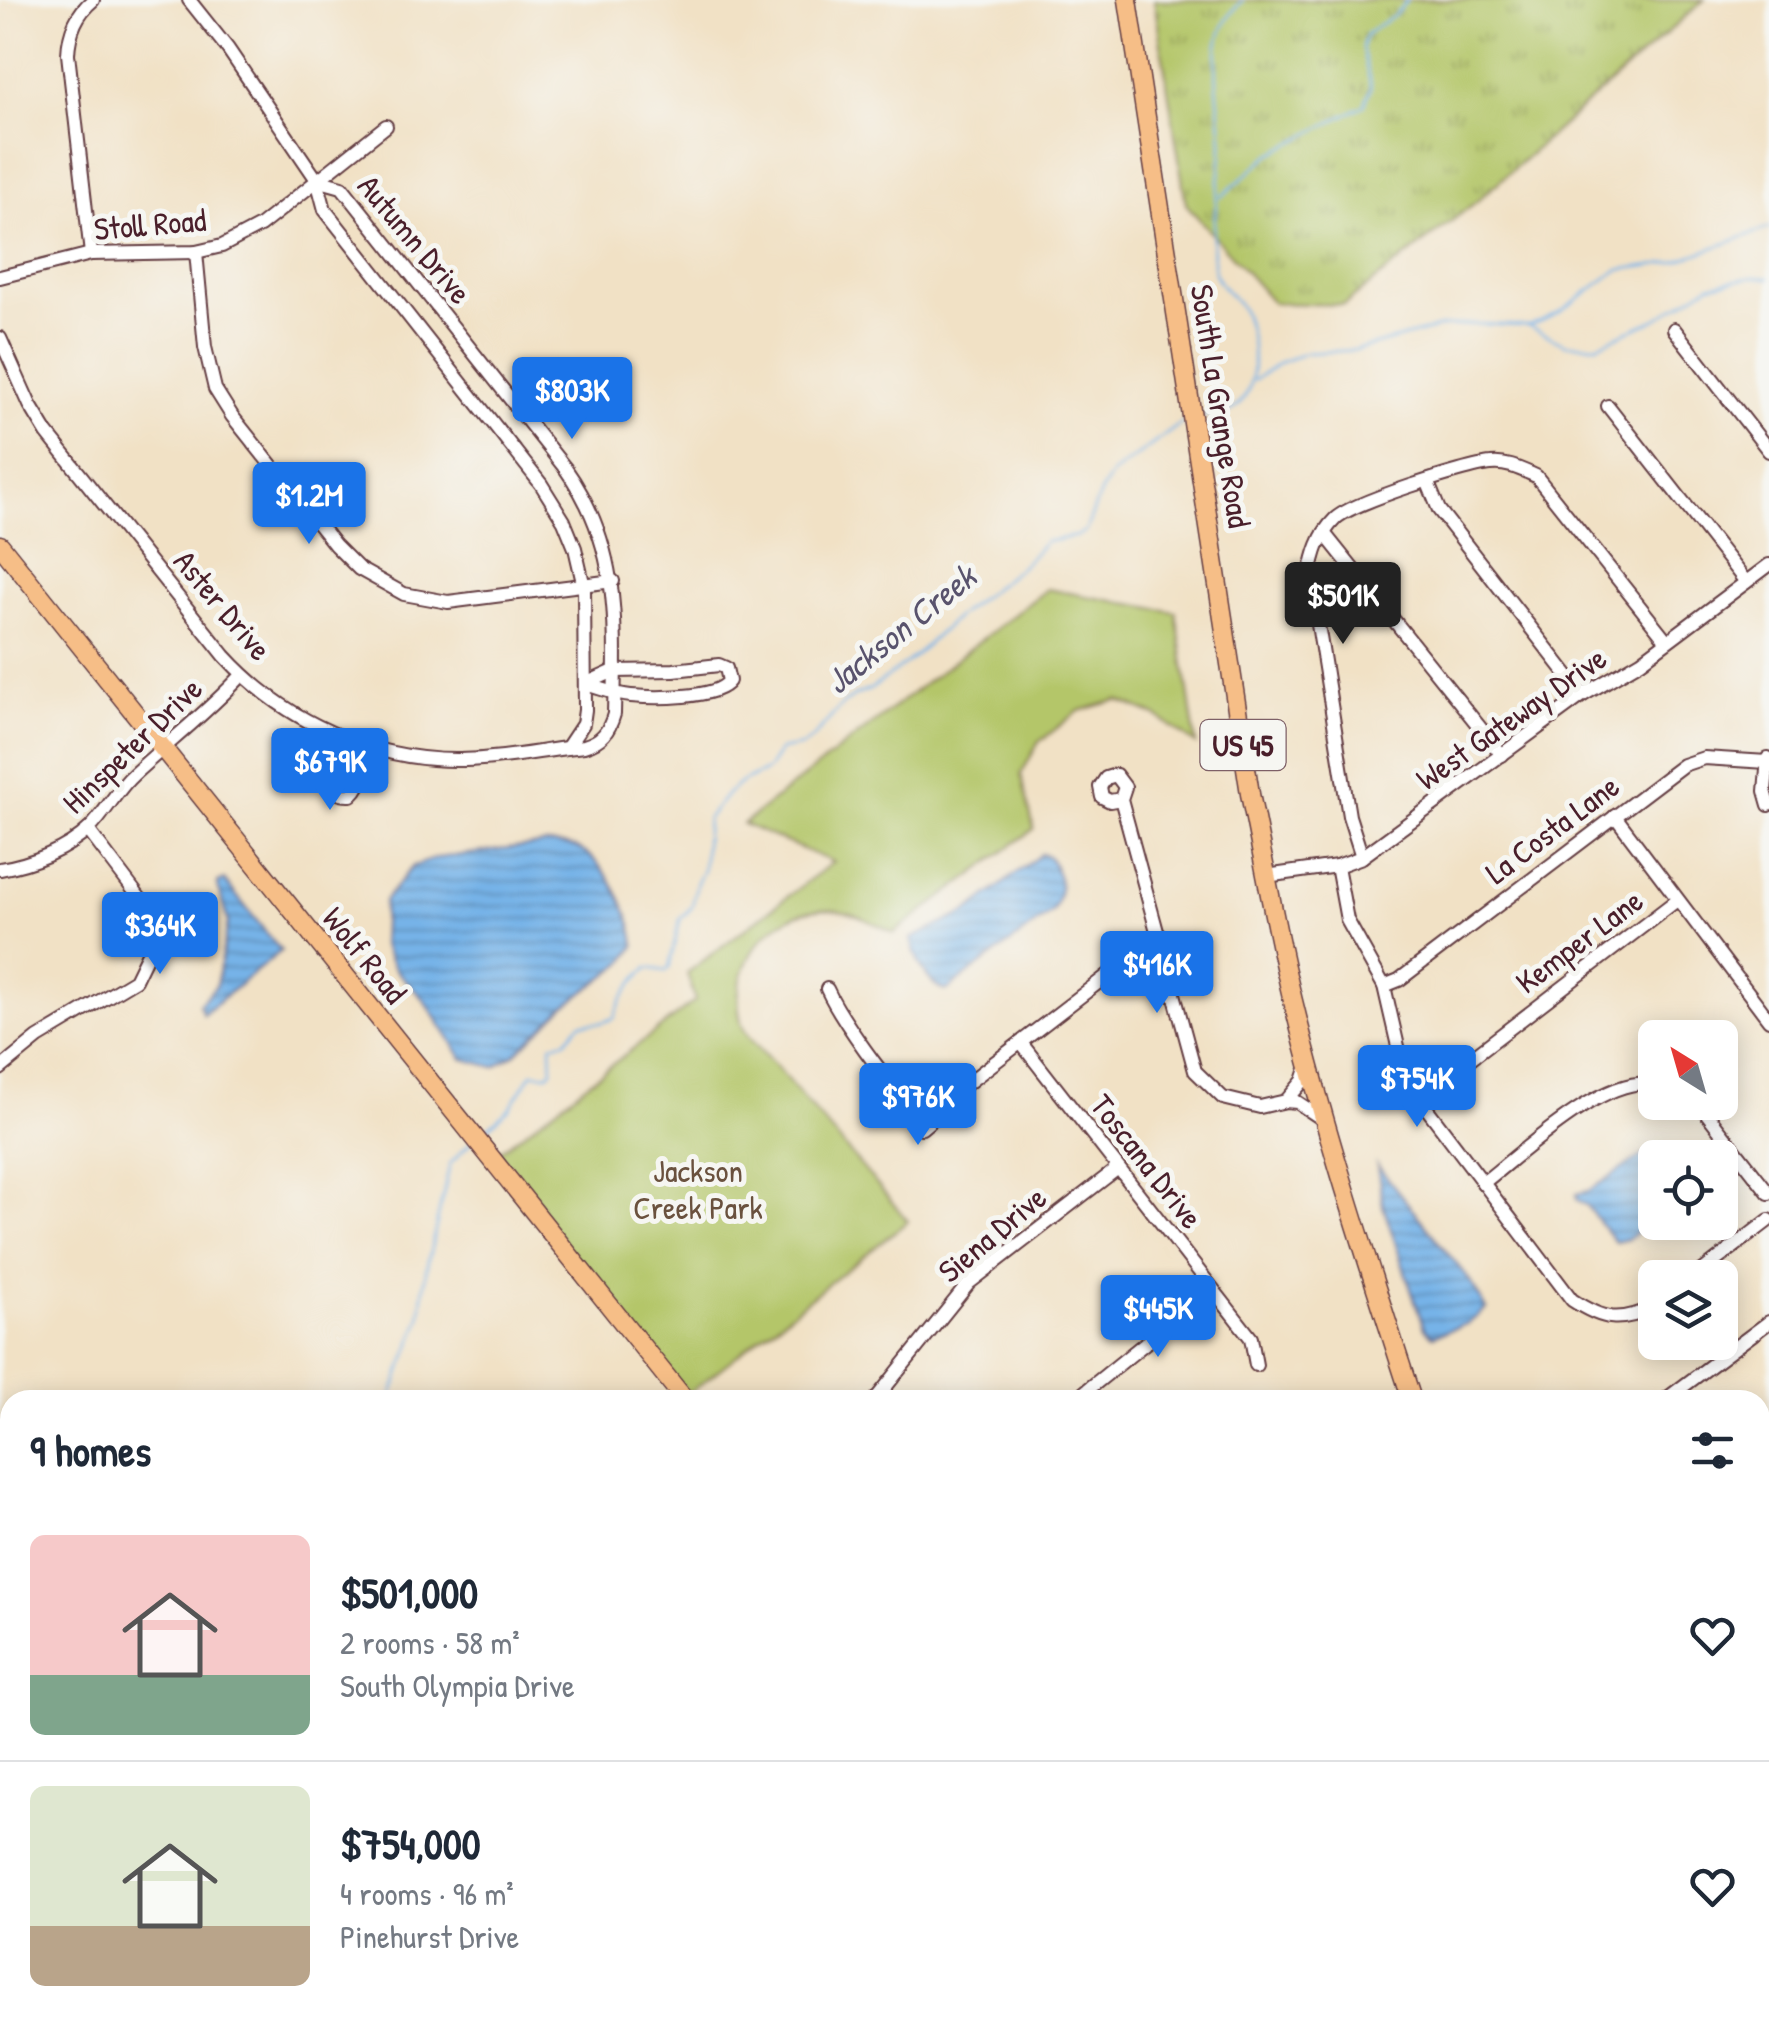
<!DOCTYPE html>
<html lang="en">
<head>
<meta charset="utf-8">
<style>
	:root { --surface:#fff; --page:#f6f6f7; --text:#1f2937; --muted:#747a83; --line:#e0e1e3; --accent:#1a73e8 }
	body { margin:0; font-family:"Patrick Hand",sans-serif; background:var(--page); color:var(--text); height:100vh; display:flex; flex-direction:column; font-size:38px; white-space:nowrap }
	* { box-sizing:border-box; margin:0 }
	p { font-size:32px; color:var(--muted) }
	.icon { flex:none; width:55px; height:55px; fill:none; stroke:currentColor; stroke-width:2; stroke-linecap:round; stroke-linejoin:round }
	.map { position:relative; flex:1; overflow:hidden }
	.sheet { position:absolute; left:0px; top:1390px; width:1770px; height:642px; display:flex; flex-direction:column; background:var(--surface); border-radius:30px 30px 0 0; box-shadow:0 5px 25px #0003 }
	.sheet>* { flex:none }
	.needle { width:65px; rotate:323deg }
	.controls { position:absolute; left:1638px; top:1020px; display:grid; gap:20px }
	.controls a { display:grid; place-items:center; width:100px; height:100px; border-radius:15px; background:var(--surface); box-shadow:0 5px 25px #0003; font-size:50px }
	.price { position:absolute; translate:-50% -85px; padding:0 22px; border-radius:10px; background:var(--accent); color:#fff; font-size:32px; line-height:65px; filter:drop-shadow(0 2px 5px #0008) }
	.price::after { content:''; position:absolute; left:50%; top:60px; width:30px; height:22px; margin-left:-15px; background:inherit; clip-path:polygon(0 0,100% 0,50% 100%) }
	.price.on { background:#222; color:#fff }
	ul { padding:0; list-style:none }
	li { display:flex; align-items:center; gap:30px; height:250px; padding:0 30px }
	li+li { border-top:2px solid var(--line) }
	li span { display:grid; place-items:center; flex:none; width:280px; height:200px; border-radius:15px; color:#555 }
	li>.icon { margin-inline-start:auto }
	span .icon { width:120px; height:120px; fill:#fffc; stroke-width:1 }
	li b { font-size:42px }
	h2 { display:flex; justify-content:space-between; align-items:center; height:120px; padding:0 30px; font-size:42px }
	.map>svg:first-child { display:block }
</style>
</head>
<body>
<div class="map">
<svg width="1769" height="2032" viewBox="0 0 1769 2032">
	<defs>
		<pattern id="grass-tufts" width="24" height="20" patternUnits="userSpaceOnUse" patternTransform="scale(2.5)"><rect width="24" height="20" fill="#b4c669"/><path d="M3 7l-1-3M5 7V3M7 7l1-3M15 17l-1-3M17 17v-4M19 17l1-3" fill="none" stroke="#94a057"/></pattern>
		<pattern id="water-rules" width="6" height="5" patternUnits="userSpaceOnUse" patternTransform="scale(2.5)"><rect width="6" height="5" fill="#76b3e8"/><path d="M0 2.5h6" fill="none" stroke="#6391bc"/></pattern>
	</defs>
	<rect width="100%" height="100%" fill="#f6f6f2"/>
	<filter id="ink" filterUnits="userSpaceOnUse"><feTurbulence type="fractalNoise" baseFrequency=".01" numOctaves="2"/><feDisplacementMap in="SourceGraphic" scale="20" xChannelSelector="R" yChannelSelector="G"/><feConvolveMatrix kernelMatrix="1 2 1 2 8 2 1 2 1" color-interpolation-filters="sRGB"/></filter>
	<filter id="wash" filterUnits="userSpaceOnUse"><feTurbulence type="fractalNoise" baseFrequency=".0048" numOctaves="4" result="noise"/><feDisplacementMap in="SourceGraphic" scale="40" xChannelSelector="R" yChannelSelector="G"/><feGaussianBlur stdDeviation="2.25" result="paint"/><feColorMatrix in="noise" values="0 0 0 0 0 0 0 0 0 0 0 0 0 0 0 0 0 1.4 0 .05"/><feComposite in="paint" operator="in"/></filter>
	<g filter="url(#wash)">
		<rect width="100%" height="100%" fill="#f1e1c5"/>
		<!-- grass -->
		<polygon fill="url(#grass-tufts)" stroke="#7f724a" stroke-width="2.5" points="1154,0 1704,0 1477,201 1344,305 1273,303 1186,204"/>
		<!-- park -->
		<path fill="#b4c669" stroke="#7f724a" stroke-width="2.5" d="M 1047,589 L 1176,612 L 1196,744 L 1155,715 L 1118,700 L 1079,711 L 1039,742 L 1021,774 L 1034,829 L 894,933 C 856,913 821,897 781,923 C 748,943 732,985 741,1022 C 745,1038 768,1057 779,1070 C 822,1120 865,1171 908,1221 L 688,1394 L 492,1157 L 695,1001 L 687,973 L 833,862 L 743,824 Z"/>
		<!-- water -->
		<g fill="url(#water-rules)" stroke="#60698a" stroke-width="2.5">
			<path d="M 546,844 C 556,845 568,844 577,848 C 607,862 633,915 635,946 L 624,962 L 564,1007 L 514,1055 L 494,1067 L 463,1059 L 425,1001 L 394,968 L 382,944 L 384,901 L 413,866 L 437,858 Z"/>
			<path d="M 1041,854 L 1048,856 C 1062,877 1064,888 1053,911 L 946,991 C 928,986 915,958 911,939 L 967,912 Z"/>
			<polygon points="224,880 281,951 203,1014 199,1004 216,986 228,922 218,888 218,883"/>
			<polygon points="1644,1155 1655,1160 1655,1218 1628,1239 1615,1242 1585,1204 1577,1200 1576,1194 1588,1191"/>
			<polygon points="1377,1165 1470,1281 1486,1309 1469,1323 1433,1336 1424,1328 1383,1206"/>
			<polygon points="793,2022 790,2032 688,2032 688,2023"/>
			<polygon points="196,2023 269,2023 274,2028 273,2032 191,2032"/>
		</g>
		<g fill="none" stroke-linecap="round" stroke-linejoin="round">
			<!-- stream -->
			<g stroke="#76b3e8" stroke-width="2.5">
				<polyline points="1221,197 1269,155 1364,105 1371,88 1362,47 1366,34 1394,16 1407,0"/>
				<polyline points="1530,326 1560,312 1618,270 1674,262 1769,228"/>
				<polyline points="1254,380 1281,362 1306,353 1357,350 1441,327 1475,324 1529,326 1565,344 1597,345 1655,320 1710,285 1754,277 1769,278"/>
				<path d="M 1199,417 C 1210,414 1226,415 1235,408 C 1260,389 1255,336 1242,310 C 1235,296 1219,288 1215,273 C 1207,241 1222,180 1222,144 C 1221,111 1213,79 1218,45 C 1221,26 1229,14 1243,0"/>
				<path d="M 480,1135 L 510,1108 L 532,1073 L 548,1074 L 552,1070 L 551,1048 L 553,1044 L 565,1041 L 581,1023 L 600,1023 L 614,1018 C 621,998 632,981 648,968 L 666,971 L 669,968 L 680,919 L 692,907 L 697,882 L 703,871 L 707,819 L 728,793 L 743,781 L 767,770 L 780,750 L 802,746 L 814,737 L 840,707 L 854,696 L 871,689 L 908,662 L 959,615 L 1023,565 L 1045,542 L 1077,536 L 1086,530 L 1100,493 L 1112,474 L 1186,420"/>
				<polyline points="390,1400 420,1320 426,1270 450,1164 470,1143"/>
				<polyline points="373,2032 374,2022"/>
			</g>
		</g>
	</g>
	<g filter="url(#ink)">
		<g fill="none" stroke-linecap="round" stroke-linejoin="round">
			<!-- minor casing -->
			<g stroke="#633c42" stroke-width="16">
				<g id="minor">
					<polyline points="189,0 228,49 317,180 325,210 541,484 564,521 575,548 584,587 585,710 583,724 567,748"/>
					<polyline points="196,252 205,347 215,389 232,416 335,545 359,569 404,594 448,602 613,581"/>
					<path d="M 91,254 L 68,54 C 69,32 76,14 93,0"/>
					<polyline points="0,277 91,254 196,252 222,246 260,226 386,126"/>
					<polyline points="1674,329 1769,451"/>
					<path d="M 0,338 L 30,405 L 47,433 L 225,656 C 284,721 372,761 460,760 C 502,760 543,750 584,746 C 602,741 609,731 614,714 C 616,623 620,545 565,468 L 342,187 L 317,180"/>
					<polyline points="1608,406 1746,582"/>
					<polyline points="1428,483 1439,510 1583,695"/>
					<polyline points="1324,533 1502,755"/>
					<path d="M 719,665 L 726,668 L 729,681 C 717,699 653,698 631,696 C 617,695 600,688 585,684 L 614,671 L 674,670 Z"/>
					<path d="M 361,743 C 365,762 366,781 351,795 C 322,796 334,771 340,753 Z"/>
					<polyline points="1768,758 1765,791 1769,805"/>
					<polyline points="1121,799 1110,801 1102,797 1100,787 1106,778 1116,775 1125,787 1121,799 1195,1071 1223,1098 1260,1107 1286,1101 1297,1102 1324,1120"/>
					<polyline points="1615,816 1769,1020"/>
					<path d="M 1362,857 L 1349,816 L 1310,575 C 1314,554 1319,535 1335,519 C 1350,503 1467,466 1491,464 C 1507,462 1522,470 1536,476 L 1667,641"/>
					<path d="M 1337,866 L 1347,920 L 1384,986 L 1406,1081 L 1572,1300 C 1604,1321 1620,1323 1655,1307"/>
					<path d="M 0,869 C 31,864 67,850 90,828 C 106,812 117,789 134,774 C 170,741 208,712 242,675"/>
					<polyline points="1266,876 1337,866 1362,857 1583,695 1641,661 1769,565"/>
					<polyline points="1384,986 1399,980 1683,765 1704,758 1767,762"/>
					<path d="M 827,989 C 838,1013 890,1091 911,1101 C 921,1106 931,1105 942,1103 L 1160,935"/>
					<polyline points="1021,1043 1251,1338 1256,1365"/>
					<polyline points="0,1069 38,1038 135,980 153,943 151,913 88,830"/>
					<polyline points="906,1098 910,1118 922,1128 935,1117 942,1103"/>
					<polyline points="1419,1098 1677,900"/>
					<polyline points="1286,1101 1303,1081 1308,1066"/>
					<polyline points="1694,1102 1704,1110 1769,1193"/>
					<path d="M 1483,1183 C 1523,1152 1604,1074 1655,1084"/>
					<polyline points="1693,1278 1769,1220"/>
					<polyline points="875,1400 969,1283 1118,1168"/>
					<polyline points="1075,1400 1212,1289"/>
					<polyline points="1665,1400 1769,1322"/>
					<polyline points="0,1810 10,1806"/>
					<polyline points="1062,2022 1068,2032"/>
					<polyline points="93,2032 97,2022"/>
					<polyline points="859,2032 871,2022"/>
				</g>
			</g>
			<!-- major casing -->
			<g stroke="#633c42" stroke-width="21">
				<g id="major">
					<path d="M 1128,0 L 1250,794 C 1262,852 1272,909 1285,967 C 1318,1113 1366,1257 1412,1400"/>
					<polyline points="0,545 685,1400"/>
					<polyline points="1632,2022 1637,2032"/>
				</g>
			</g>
			<!-- minor -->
			<use href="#minor" stroke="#fff" stroke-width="12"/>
			<!-- major -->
			<use href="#major" stroke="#f6be87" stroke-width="18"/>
		</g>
	</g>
	<g text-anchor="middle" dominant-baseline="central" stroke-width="10" stroke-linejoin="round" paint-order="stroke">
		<!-- shield labels -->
		<rect fill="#f6f6f2" stroke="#7e6067" stroke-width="2.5" x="1200.5" y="720" width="85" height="50" rx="8"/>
		<g font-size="30" font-weight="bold" fill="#4a1f2b">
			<text x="1243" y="745">US 45</text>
		</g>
		<!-- street labels -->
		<g font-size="32" fill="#4a1f2b" stroke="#f6f6f2">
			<text transform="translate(150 224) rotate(-5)">Stoll Road</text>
			<text transform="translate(415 239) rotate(50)">Autumn Drive</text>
			<text transform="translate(1221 406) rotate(81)">South La Grange Road</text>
			<text transform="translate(223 605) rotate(50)">Aster Drive</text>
			<text transform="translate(1511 718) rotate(-35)">West Gateway Drive</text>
			<text transform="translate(132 745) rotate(-44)">Hinspeter Drive</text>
			<text transform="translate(1552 829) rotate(-37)">La Costa Lane</text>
			<text transform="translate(1579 941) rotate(-37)">Kemper Lane</text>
			<text transform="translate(365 955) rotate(51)">Wolf Road</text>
			<text transform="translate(1147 1161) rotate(52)">Toscana Drive</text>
			<text transform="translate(992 1234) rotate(-40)">Siena Drive</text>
		</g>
		<!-- park labels -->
		<g font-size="32" fill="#6a513e" stroke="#f6f6f2">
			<text x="698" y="1170">Jackson<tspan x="698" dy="37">Creek Park</tspan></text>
		</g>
		<!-- water labels -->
		<g font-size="35" font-style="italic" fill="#59536d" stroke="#f6f6f2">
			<text transform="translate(900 629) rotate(-39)">Jackson Creek</text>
		</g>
	</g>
</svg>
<div class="controls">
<a><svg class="needle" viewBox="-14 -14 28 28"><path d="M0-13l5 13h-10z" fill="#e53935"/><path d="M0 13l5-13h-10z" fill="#747a83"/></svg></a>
<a><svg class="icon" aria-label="locate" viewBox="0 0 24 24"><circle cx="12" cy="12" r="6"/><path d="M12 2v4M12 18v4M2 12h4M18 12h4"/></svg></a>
<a><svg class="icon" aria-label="layers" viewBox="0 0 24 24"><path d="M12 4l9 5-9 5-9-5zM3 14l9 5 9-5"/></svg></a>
</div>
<b class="price" style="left:572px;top:442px">$803K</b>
<b class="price" style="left:309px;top:547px">$1.2M</b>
<b class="price on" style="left:1343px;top:647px">$501K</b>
<b class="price" style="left:330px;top:813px">$679K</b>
<b class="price" style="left:160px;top:977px">$364K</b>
<b class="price" style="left:1157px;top:1016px">$416K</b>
<b class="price" style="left:1417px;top:1130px">$754K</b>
<b class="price" style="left:918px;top:1148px">$976K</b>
<b class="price" style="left:1158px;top:1360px">$445K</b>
<section class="sheet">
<h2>9 homes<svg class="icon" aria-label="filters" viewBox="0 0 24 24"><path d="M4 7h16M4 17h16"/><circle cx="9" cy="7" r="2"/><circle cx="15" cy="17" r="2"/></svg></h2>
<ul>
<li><span style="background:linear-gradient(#f6c9c9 70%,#7fa58c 0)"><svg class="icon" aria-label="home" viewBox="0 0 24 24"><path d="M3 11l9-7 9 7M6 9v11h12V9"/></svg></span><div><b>$501,000</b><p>2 rooms · 58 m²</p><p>South Olympia Drive</p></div><svg class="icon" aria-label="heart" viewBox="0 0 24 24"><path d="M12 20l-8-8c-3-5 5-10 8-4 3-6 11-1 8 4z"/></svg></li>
<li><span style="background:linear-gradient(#dfe7d0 70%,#b9a48a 0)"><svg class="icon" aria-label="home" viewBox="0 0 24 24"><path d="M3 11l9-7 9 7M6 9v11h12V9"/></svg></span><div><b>$754,000</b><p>4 rooms · 96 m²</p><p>Pinehurst Drive</p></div><svg class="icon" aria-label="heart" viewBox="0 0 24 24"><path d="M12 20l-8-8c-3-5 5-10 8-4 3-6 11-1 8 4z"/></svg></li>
</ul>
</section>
</div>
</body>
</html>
